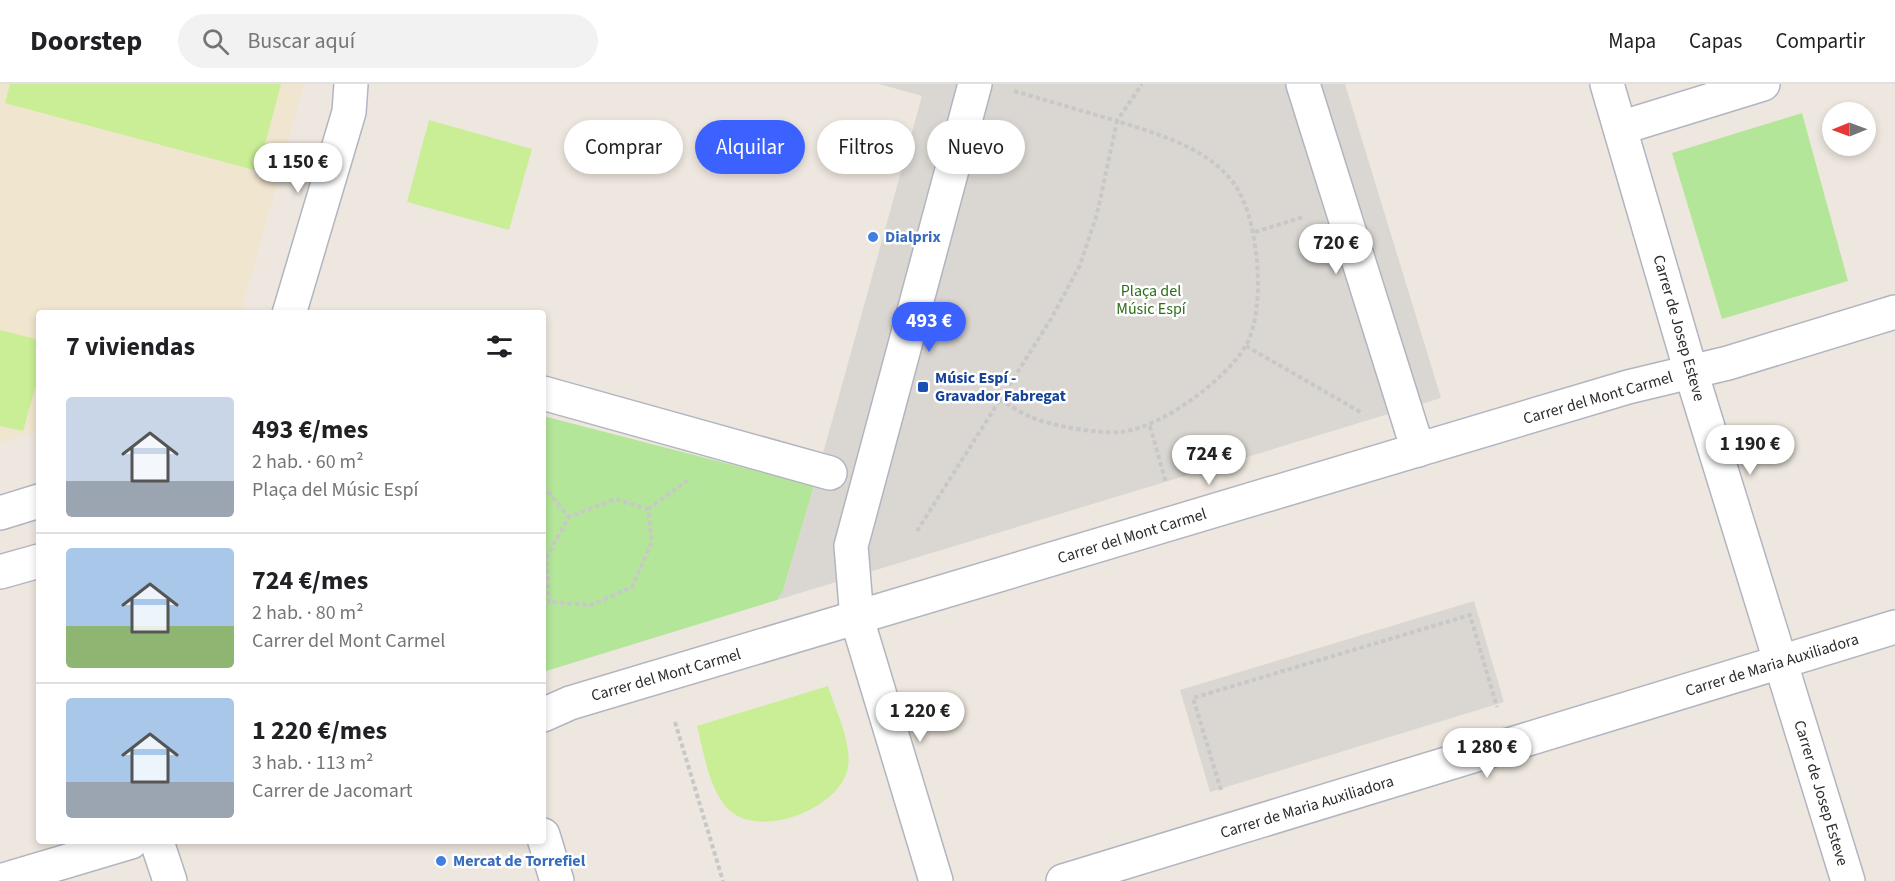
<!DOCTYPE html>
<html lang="es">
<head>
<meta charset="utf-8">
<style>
	:root { --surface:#fff; --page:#f2f2f2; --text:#202124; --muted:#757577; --line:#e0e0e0; --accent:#3b61ff }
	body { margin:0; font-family:"Source Sans 3",sans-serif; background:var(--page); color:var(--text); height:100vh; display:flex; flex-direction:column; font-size:22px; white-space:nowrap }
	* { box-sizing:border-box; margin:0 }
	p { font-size:20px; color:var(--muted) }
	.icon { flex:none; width:33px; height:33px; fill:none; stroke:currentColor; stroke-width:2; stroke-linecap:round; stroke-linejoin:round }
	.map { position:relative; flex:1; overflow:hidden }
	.sheet { position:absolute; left:36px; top:226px; width:510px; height:534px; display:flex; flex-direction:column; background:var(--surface); border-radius:6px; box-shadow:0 3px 9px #0003 }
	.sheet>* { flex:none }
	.hud { position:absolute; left:564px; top:36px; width:570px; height:54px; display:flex; gap:12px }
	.needle { width:39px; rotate:269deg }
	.controls { position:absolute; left:1822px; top:18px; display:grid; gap:12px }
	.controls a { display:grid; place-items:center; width:54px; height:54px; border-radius:50%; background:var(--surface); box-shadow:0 3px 9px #0003; font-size:30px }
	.price { position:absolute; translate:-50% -51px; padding:0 14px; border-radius:21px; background:#fff; color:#222; font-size:20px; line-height:39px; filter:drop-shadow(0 2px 3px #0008) }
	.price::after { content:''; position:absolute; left:50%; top:36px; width:18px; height:14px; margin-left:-9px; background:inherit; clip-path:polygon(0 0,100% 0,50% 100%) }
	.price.active { background:var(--accent); color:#fff }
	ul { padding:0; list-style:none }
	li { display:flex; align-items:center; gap:18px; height:150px; padding:0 30px }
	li+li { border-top:2px solid var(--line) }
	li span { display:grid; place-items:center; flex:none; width:168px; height:120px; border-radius:6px; color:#555 }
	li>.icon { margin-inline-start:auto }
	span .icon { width:72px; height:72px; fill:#fffc; stroke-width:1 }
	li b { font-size:26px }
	h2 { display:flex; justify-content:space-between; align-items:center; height:72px; padding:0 30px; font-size:26px }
	.pill { padding:0 21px; border-radius:27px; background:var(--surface); box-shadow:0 3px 9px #0003; font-size:21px; line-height:54px }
	.pill.active { background:var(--accent); color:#fff }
	header { display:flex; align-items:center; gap:36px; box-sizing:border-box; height:84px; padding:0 30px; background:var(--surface); border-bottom:2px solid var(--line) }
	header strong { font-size:28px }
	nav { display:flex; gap:33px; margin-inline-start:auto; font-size:21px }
	.search { width:420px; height:54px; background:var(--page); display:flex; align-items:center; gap:15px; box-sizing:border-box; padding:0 21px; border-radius:33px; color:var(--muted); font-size:22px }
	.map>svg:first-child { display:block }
</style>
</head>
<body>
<header>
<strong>Doorstep</strong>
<div class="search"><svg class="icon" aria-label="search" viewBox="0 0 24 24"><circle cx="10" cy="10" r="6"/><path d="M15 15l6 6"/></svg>Buscar aquí</div>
<nav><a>Mapa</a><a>Capas</a><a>Compartir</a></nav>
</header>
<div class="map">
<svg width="1895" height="797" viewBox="0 0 1895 797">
	<rect width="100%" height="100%" fill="#eee7df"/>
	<!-- education -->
	<polygon fill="#f0e5ce" points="0,0 304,0 241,229 39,230 39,347 0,359"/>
	<!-- green -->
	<g fill="#b4e699">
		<polygon points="1802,29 1848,197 1722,235 1672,69"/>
		<polygon points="543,332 814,402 783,507 777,516 543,588"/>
	</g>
	<!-- pitch -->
	<g fill="#c9ee95">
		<polygon points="10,0 281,0 258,87 5,19"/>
		<polygon points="429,36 532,65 509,146 407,118"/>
		<polygon points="0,246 39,256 39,290 23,347 0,342"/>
		<path d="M 828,602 C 835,625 852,658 848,683 C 841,725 758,757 727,724 C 708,703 704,668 697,642 Z"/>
	</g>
	<!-- plaza -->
	<g fill="#dad7d2">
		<polygon points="879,0 1345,0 1441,314 777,516 783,507 814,402 922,12"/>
		<polygon points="1474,517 1504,618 1210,708 1180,606"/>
	</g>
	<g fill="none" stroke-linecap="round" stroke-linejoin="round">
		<!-- minor casing -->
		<g stroke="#b2b5c0" stroke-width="36">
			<g id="minor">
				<polyline points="1303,0 1418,366"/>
				<polyline points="1607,0 1691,288 1848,797"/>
				<polyline points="1620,44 1763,0"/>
				<polyline points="289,230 349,28 351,0"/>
				<polyline points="543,309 830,389"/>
				<polyline points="0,429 39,417"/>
				<polyline points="0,488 39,477"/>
				<polyline points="543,631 570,619 1628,303 1728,279 1895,228"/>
				<polyline points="543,751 557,797"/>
				<polyline points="157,758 170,797"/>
				<polyline points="0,797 131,758"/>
				<polyline points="936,797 857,535 851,462 975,0"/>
				<polyline points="1063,797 1895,543"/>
			</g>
		</g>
		<!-- path -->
		<g stroke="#c8c8c8" stroke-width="4" stroke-dasharray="4.5 3" stroke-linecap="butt">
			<polyline points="1014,7 1117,37 1142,0"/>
			<polyline points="1255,148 1303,133"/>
			<polyline points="1246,262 1362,329"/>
			<polyline points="1150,342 1166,399"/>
			<polyline points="543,402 569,433"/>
			<polyline points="648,425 691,394"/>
			<path d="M 917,447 L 1051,235 L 1080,181 L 1097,130 L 1117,37 C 1158,50 1209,64 1235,101 C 1259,134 1267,228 1245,263 C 1223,298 1162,343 1121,348 C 1099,350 1051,342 1031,333 C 1021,329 1010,321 1000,316"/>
			<polyline points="543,524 549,518 546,474 569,433 615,415 648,425 652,458 632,503 591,521 549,518"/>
			<polyline points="675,638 723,797"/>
			<polyline points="1221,706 1193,614 1470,531 1497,623"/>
		</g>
		<!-- minor -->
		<use href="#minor" stroke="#fff" stroke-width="33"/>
	</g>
	<!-- markers -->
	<g fill="#3f7fe0" stroke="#fff" stroke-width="2">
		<circle cx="873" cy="153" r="6"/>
		<circle cx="441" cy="777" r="6"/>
	</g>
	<rect fill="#1a4fb4" stroke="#fff" stroke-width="2" x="917" y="297" width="12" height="12" rx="3"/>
	<g text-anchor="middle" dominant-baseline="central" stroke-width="5" stroke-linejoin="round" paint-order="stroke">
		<!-- shop labels -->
		<g font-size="16" font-weight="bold" fill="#366cbe" stroke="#fff" text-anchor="start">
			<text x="885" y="153">Dialprix</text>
			<text x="453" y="777">Mercat de Torrefiel</text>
		</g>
		<!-- park labels -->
		<g font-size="16" fill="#2a6e18" stroke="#fff">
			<text x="1151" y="207">Plaça del<tspan x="1151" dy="18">Músic Espí</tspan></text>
		</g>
		<!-- street labels -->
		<g font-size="16" fill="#2c2c2c" stroke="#fff">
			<text transform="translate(1679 244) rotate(74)">Carrer de Josep Esteve</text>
			<text transform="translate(1598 314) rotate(-16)">Carrer del Mont Carmel</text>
			<text transform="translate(1132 452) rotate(-17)">Carrer del Mont Carmel</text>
			<text transform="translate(1772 581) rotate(-17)">Carrer de Maria Auxiliadora</text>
			<text transform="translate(666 591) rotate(-16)">Carrer del Mont Carmel</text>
			<text transform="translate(1821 709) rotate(73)">Carrer de Josep Esteve</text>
			<text transform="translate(1307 723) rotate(-17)">Carrer de Maria Auxiliadora</text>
		</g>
		<!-- transit labels -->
		<g font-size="16" font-weight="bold" fill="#164399" stroke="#fff" text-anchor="start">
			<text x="935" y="294">Músic Espí -<tspan x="935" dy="18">Gravador Fabregat</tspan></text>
		</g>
	</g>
</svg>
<div class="controls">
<a><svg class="needle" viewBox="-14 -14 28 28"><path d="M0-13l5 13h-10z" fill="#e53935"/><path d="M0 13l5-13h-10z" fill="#757577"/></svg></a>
</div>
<b class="price" style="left:298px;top:110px">1 150 €</b>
<b class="price" style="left:1336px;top:191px">720 €</b>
<b class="price active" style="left:929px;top:269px">493 €</b>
<b class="price" style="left:1750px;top:392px">1 190 €</b>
<b class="price" style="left:1209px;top:402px">724 €</b>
<b class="price" style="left:920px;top:659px">1 220 €</b>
<b class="price" style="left:1487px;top:695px">1 280 €</b>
<div class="hud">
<a class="pill">Comprar</a>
<a class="pill active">Alquilar</a>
<a class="pill">Filtros</a>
<a class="pill">Nuevo</a>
</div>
<section class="sheet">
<h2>7 viviendas<svg class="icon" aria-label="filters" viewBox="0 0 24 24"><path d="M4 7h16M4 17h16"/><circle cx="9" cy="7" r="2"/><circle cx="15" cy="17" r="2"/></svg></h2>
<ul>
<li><span style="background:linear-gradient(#c9d6e8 70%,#9aa5b1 0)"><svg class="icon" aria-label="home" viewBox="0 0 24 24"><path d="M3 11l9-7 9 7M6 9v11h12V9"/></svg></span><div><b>493 €/mes</b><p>2 hab. · 60 m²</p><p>Plaça del Músic Espí</p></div></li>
<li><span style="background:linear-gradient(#a9c7e8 65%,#8fb573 0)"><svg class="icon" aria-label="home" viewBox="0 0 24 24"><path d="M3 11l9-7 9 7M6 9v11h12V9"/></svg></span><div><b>724 €/mes</b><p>2 hab. · 80 m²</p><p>Carrer del Mont Carmel</p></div></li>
<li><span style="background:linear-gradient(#a9c7e8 70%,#9aa5b1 0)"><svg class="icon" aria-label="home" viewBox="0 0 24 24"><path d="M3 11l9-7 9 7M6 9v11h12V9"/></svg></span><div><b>1 220 €/mes</b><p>3 hab. · 113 m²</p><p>Carrer de Jacomart</p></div></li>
</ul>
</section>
</div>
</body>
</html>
